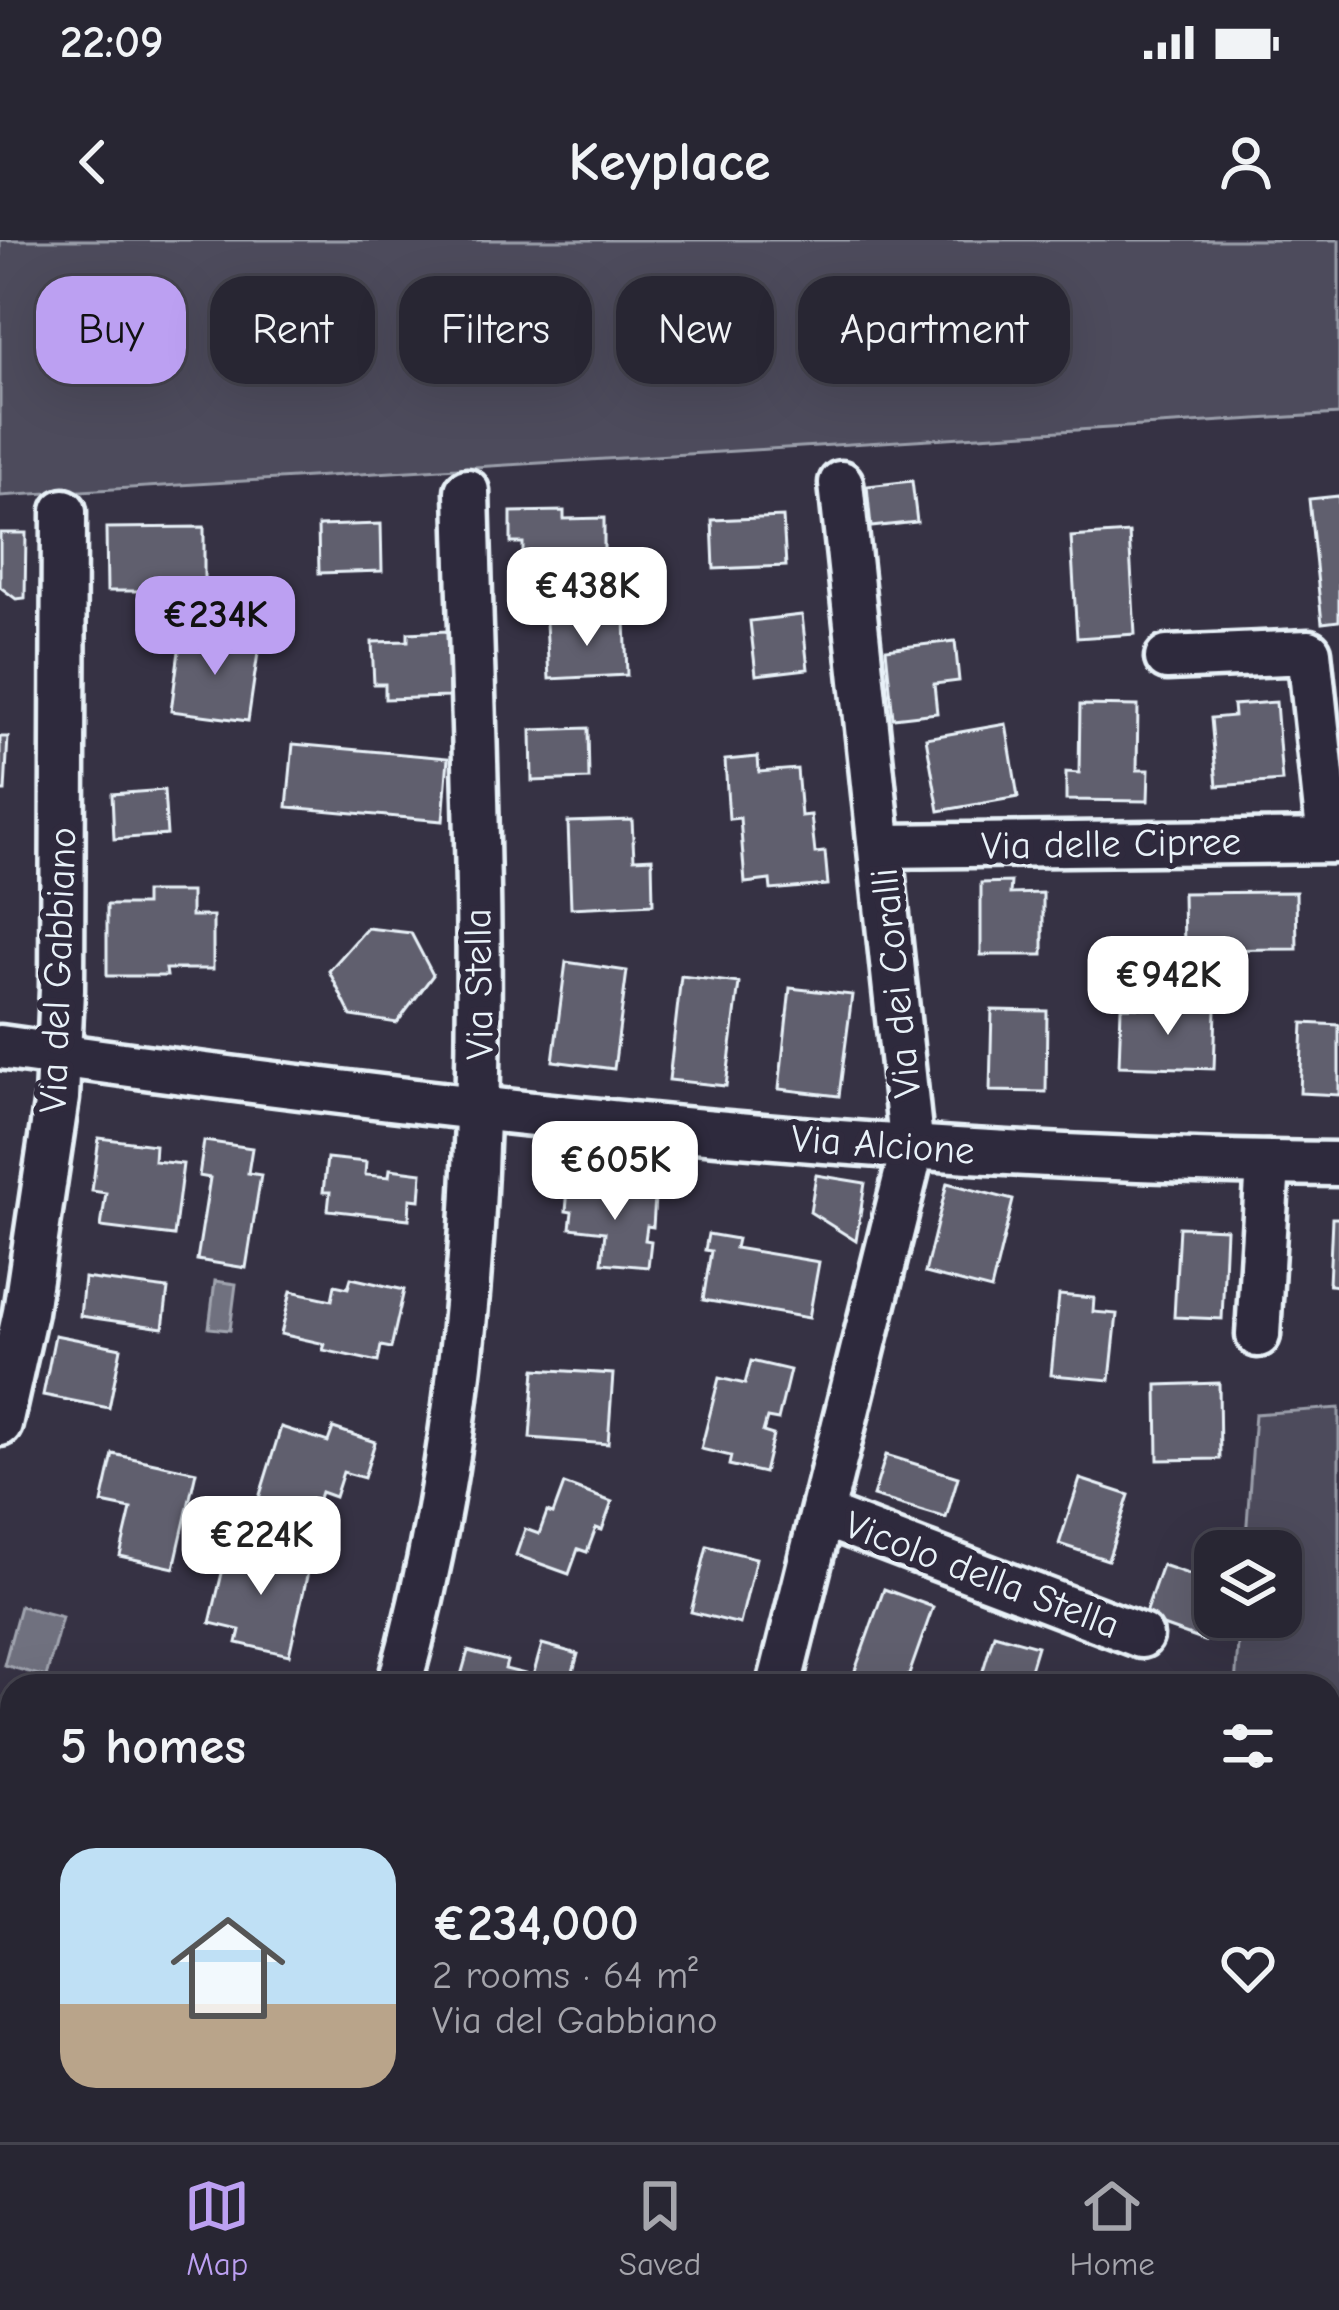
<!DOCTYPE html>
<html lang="en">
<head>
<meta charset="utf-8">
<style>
	:root { --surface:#282633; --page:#302e3b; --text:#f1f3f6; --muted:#a5a5ac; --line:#44434e; --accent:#bca0f2 }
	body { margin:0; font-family:"Comic Neue",sans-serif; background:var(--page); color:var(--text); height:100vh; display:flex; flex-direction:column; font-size:45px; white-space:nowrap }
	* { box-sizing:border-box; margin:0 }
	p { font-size:39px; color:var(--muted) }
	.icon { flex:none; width:66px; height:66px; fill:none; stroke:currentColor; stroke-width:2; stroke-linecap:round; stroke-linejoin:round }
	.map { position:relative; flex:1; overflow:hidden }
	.panel { position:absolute; left:0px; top:1434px; width:1341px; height:468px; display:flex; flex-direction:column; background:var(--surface); border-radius:36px 36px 0 0; box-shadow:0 12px 48px #0002,0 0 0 3px var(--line) }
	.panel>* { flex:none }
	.top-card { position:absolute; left:36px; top:36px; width:1269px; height:108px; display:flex; gap:24px }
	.fabs { position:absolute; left:1194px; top:1290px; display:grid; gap:24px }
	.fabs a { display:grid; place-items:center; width:108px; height:108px; border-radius:24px; background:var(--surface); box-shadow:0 12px 48px #0002,0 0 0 3px var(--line); font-size:60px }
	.price { position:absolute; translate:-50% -102px; padding:0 27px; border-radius:24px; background:#fff; color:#222; font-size:39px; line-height:78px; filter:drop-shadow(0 3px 6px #0008) }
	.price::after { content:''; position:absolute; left:50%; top:72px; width:36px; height:27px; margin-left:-18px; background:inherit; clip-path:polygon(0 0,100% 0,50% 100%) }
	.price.current { background:var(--accent); color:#111 }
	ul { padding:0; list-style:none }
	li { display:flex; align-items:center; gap:36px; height:300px; padding:0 60px }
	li+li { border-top:3px solid var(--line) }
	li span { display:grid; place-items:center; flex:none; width:336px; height:240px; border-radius:36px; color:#555 }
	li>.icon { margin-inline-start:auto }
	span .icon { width:144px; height:144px; fill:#fffc; stroke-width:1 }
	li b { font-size:51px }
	h2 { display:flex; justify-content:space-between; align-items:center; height:144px; padding:0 60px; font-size:51px }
	.tag { padding:0 42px; border-radius:36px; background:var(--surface); box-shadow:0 12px 48px #0002,0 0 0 3px var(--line); font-size:42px; line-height:108px }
	.tag.current { background:var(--accent); color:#111 }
	.status { display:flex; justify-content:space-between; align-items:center; height:84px; padding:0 60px; background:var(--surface); direction:ltr }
	.status svg { height:33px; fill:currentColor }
	header { display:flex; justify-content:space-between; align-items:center; height:156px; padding:0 60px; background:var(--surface); font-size:54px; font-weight:700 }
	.tabs { display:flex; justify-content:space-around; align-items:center; height:168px; border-top:3px solid var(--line); background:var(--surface); font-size:33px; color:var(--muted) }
	.tabs a { display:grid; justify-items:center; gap:6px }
	.tabs .current { color:var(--accent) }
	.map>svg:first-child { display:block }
</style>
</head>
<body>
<div class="status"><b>22:09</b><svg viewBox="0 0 49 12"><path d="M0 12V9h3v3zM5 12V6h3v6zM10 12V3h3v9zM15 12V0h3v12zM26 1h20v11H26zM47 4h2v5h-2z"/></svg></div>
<header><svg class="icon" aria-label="back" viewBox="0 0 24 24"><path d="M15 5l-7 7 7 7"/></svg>Keyplace<svg class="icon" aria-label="person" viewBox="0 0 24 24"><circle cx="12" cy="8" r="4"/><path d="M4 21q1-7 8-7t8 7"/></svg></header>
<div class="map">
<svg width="1339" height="1902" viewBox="0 0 1339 1902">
	<rect width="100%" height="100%" fill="#363244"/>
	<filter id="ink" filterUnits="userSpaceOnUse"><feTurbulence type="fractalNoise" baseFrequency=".00833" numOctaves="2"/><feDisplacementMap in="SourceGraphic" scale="24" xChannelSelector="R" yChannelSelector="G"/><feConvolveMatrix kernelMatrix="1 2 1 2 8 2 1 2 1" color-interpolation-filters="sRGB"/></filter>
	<g filter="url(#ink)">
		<!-- green -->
		<g fill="#4d4b5c" stroke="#9a9eaa" stroke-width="3">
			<polygon points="0,0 1339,0 1339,174 0,256"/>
			<polygon points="1339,1168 1339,1608 1329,1608 1329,1446 1235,1446 1240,1377 1281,1377 1281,1311 1245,1311 1255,1174"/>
		</g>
		<!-- water -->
		<g fill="#70717f" stroke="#a0a4af" stroke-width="3">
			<polygon points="215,1041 236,1044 230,1090 209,1088"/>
			<polygon points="20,1366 62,1377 46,1437 4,1425"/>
		</g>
		<!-- building -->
		<g fill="#605e6e" stroke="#e8f1f8" stroke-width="3">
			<polygon points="912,241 917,282 871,287 867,246"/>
			<polygon points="1339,256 1339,381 1322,383 1309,259"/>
			<polygon points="564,271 564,279 604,278 604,336 523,338 523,303 511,303 511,272"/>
			<polygon points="783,277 786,326 714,329 712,280"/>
			<polygon points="381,284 382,331 319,333 318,286"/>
			<polygon points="204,287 204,351 107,351 106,288"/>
			<polygon points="0,293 26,293 25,358 16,359 0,347"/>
			<polygon points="1129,293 1135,394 1077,398 1071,297"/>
			<polygon points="802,375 808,429 756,435 750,381"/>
			<polygon points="625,379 627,435 549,439 546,382"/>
			<polygon points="447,391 449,457 385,459 385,444 374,444 372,402 408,401 408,393"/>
			<polygon points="181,396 259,406 248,481 171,471"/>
			<polygon points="955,401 959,441 934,444 937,473 893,478 886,409"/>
			<polygon points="1276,462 1282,541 1217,546 1211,478 1234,476 1233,465"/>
			<polygon points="1080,465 1138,466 1137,530 1149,530 1148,561 1066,560 1066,532 1079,533"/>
			<polygon points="1006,484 1018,557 939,571 926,498"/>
			<polygon points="588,488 589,539 532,541 531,490"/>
			<polygon points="0,497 8,497 5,551 0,551"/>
			<polygon points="293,504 448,518 443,581 287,567"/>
			<polygon points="758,517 759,532 797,529 801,576 811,575 815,613 825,612 828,645 771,650 770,640 745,643 740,578 729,579 725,520"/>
			<polygon points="164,550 167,595 114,599 112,554"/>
			<polygon points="632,580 634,619 652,618 653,664 571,668 568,582"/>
			<polygon points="1011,642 1010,654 1043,653 1043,715 981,715 981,643"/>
			<polygon points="145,652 191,652 191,676 213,676 213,729 166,729 167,736 107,736 107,665 145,665"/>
			<polygon points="1296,652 1297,709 1184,710 1183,653"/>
			<polygon points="367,688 411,693 433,735 397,783 351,776 329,731"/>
			<polygon points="566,722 627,731 614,829 553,821"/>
			<polygon points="681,736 739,743 726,846 669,840"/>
			<polygon points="790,748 852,755 839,856 779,849"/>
			<polygon points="1121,767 1216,770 1214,829 1119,826"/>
			<polygon points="992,770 1047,771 1046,852 990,851"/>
			<polygon points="1303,783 1339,785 1339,855 1300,853"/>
			<polygon points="99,898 155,905 154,921 183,924 174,996 101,987 106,953 92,951"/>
			<polygon points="204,901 252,908 248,933 261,935 246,1028 197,1020 210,938 199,936"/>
			<polygon points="327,918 366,922 365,935 389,937 390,929 422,933 420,960 410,959 409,979 328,970 330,952 323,952"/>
			<polygon points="816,935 865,943 856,1001 810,972"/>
			<polygon points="947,943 1013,960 991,1050 925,1033"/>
			<polygon points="568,949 655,957 653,987 647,986 645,1000 651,1001 648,1027 602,1023 605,992 570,988 572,972 566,971"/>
			<polygon points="1332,978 1339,978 1339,1046 1329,1045"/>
			<polygon points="1179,987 1226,989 1222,1079 1174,1077"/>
			<polygon points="708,994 737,999 735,1008 819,1022 809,1078 703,1060 711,1011 705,1010"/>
			<polygon points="84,1038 168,1049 163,1088 80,1076"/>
			<polygon points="351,1038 404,1050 391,1108 381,1106 378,1122 323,1110 325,1104 281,1094 291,1051 332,1060 335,1045 348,1048"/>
			<polygon points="1059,1055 1094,1058 1093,1072 1117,1074 1110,1140 1051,1135"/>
			<polygon points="55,1095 121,1108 109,1168 43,1155"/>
			<polygon points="751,1121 790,1130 778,1180 767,1178 763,1192 773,1195 764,1233 729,1225 731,1216 701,1209 719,1138 745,1144"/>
			<polygon points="535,1129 613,1134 608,1204 530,1198"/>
			<polygon points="1219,1143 1220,1219 1158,1220 1157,1145"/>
			<polygon points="281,1187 328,1202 333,1188 375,1202 364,1238 343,1232 335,1257 321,1252 313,1276 259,1258"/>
			<polygon points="113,1214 196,1232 174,1328 120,1316 131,1269 102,1263"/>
			<polygon points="886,1215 958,1237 946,1278 873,1256"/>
			<polygon points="1080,1239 1129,1255 1108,1320 1059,1304"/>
			<polygon points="564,1244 612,1262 602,1290 596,1288 587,1312 578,1309 569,1334 516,1315 525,1289 539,1294 547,1272 553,1274"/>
			<polygon points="229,1304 310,1323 289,1415 237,1403 240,1390 210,1383"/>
			<polygon points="707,1306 756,1318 740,1384 691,1372"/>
			<polygon points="1162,1325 1191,1335 1194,1329 1215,1336 1215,1374 1205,1401 1143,1379"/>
			<polygon points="884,1349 933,1367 905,1446 871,1446 852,1439"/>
			<polygon points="994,1394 1037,1406 1025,1446 984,1446 986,1439 981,1437"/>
			<polygon points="542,1404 578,1414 569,1446 458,1446 468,1411 507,1421 505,1429 533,1436"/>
			<polygon points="0,1628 12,1633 12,1742 0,1737"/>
			<rect x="1329" y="1647" width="10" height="62"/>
			<rect x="1329" y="1762" width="10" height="41"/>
			<polygon points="149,1890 187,1890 182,1902"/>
			<polygon points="342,1890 401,1890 397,1902 374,1902"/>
			<polygon points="499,1890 587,1890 595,1893 591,1902 494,1902"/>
			<polygon points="1089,1890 1151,1890 1147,1902 1119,1902"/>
			<polygon points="1236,1890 1315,1892 1314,1902 1235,1902"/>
		</g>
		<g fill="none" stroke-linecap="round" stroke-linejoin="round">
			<!-- street casing -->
			<g stroke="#e8f1f8" stroke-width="51">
				<g id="street">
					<polyline points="1167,418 1309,412 1329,601"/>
					<polyline points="882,606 1339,601"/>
					<path d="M 0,807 C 444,870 891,920 1339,924"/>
					<polyline points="1258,1095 1268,923"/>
					<polyline points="0,1184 25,1072 57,858 62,750 64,271"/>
					<polyline points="823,1275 1141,1396"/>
					<path d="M 399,1446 C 508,1057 477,651 467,251"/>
					<polyline points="779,1446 912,910 841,243"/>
					<polyline points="0,1549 12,1553"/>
					<polyline points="922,1890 955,1902"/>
					<polyline points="235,1902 240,1890"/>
					<polyline points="651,1902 656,1890"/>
				</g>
			</g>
			<!-- street -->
			<use href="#street" stroke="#2f2a3d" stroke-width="42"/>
		</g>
	</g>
	<g text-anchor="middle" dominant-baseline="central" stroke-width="12" stroke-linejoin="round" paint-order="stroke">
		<!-- street labels -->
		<g font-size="39" fill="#e8f1f8" stroke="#2f2a3d">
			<text transform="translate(1111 604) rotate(-1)">Via delle Cipree</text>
			<text transform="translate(58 730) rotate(-88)">Via del Gabbiano</text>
			<text transform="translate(896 743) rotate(-96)">Via dei Coralli</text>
			<text transform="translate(479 744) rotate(-91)">Via Stella</text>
			<text transform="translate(883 905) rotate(4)">Via Alcione</text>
			<text transform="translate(982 1335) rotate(21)">Vicolo della Stella</text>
		</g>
	</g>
</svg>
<div class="fabs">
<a><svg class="icon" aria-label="layers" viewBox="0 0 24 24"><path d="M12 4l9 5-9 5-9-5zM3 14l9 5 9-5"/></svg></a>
</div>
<b class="price" style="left:587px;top:409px">€438K</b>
<b class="price current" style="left:215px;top:438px">€234K</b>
<b class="price" style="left:1168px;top:798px">€942K</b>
<b class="price" style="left:615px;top:983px">€605K</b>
<b class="price" style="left:261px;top:1358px">€224K</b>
<div class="top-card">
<a class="tag current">Buy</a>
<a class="tag">Rent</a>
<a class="tag">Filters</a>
<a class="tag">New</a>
<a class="tag">Apartment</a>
</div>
<section class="panel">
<h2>5 homes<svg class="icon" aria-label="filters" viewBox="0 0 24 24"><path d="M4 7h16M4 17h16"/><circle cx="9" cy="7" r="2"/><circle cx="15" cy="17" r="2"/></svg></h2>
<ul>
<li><span style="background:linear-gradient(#bfe0f5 65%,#b9a48a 0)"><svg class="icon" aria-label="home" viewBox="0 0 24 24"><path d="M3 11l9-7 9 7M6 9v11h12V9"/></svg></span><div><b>€234,000</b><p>2 rooms · 64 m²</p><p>Via del Gabbiano</p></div><svg class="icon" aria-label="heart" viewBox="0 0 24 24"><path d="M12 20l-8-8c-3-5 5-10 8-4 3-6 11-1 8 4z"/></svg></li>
</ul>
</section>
</div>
<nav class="tabs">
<a class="current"><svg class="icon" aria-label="map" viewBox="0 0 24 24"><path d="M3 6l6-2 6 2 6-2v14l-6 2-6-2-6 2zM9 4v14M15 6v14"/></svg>Map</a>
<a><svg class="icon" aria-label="saved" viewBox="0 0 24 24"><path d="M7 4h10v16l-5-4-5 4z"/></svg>Saved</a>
<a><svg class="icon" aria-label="home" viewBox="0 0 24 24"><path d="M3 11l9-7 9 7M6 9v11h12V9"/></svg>Home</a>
</nav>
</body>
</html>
